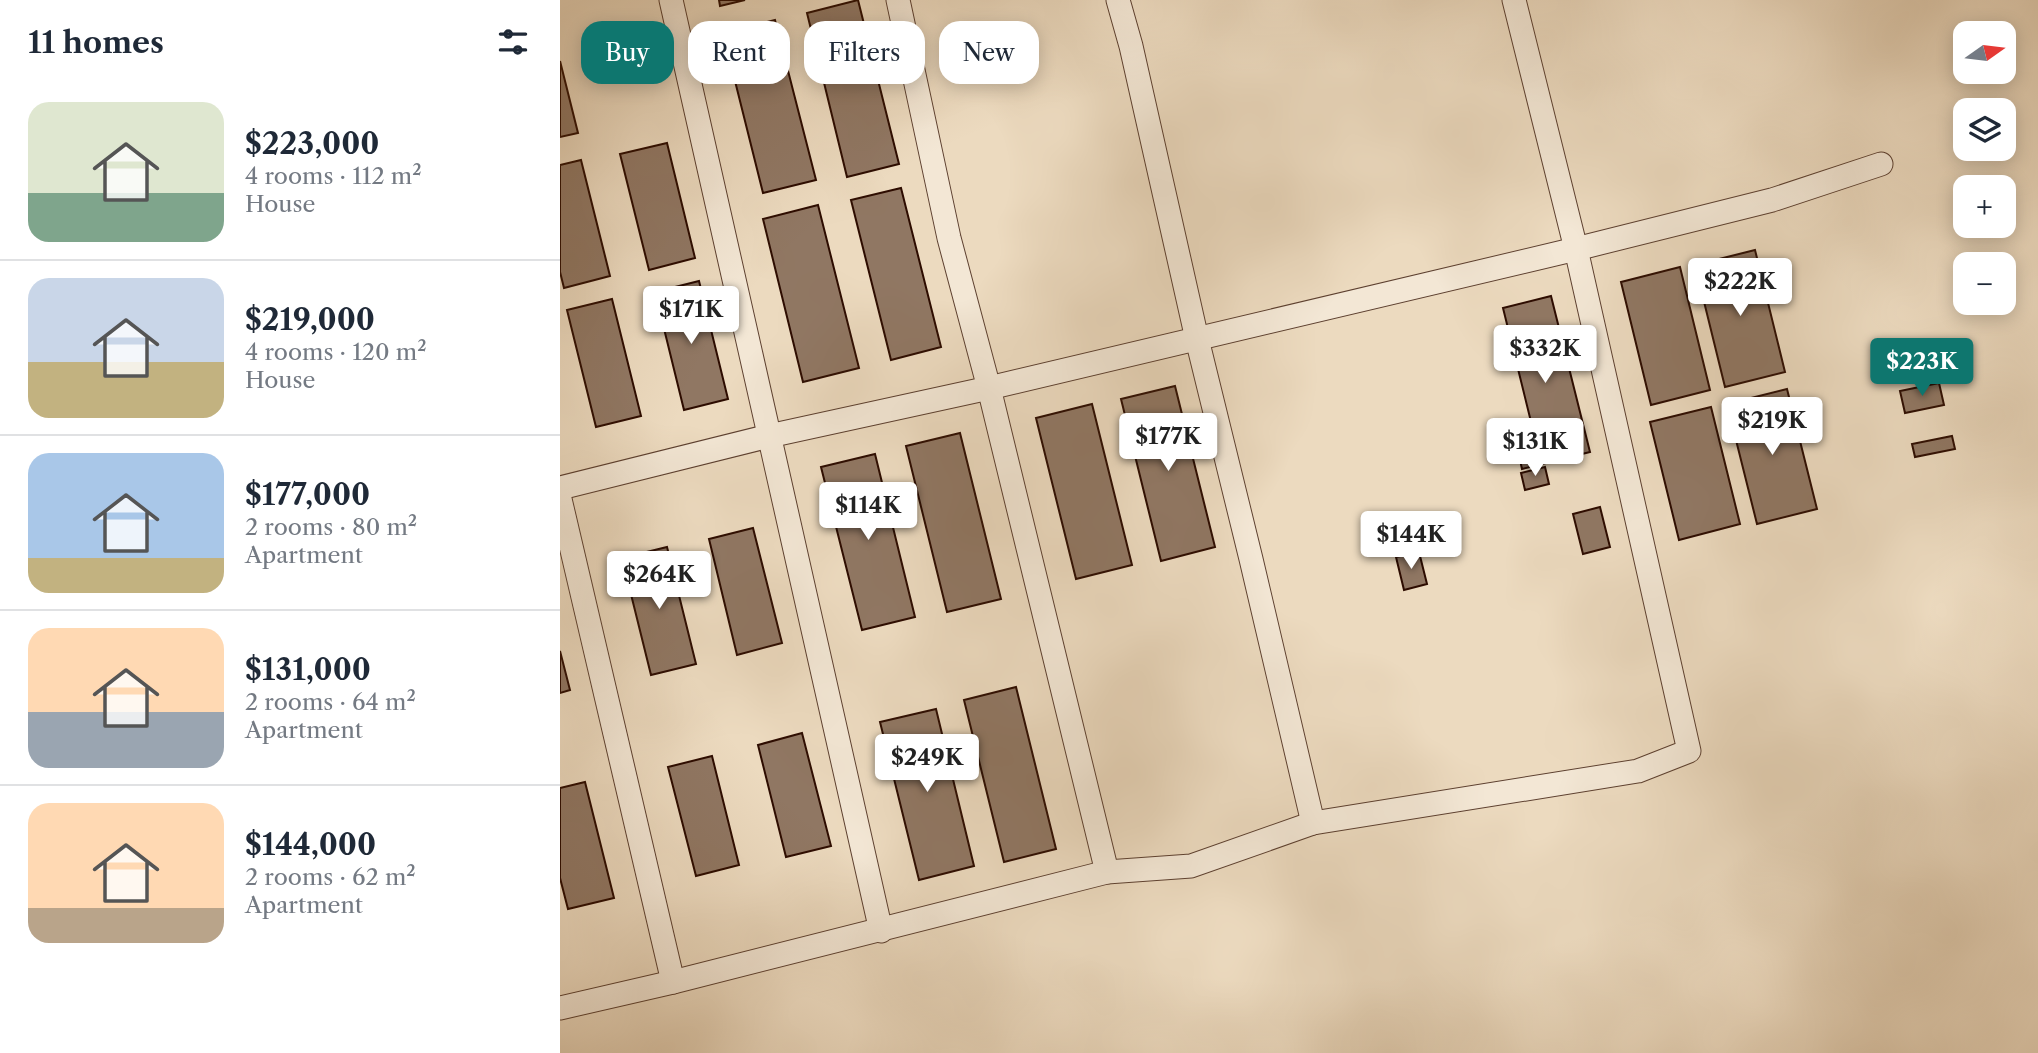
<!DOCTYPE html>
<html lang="en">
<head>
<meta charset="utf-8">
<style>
	:root { --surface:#fff; --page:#f6f6f7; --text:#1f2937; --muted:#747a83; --line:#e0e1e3; --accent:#0f766e }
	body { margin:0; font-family:"Libre Caslon Text",serif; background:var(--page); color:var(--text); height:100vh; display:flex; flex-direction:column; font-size:26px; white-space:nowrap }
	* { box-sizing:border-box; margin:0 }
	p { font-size:23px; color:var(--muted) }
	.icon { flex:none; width:38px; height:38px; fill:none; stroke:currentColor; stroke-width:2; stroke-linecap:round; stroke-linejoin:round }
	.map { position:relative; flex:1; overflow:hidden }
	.side { display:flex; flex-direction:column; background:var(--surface); width:560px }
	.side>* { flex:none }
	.guide { position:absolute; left:21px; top:21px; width:665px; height:63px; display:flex; gap:14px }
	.needle { width:46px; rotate:76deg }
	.tools { position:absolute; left:1393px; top:21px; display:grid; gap:14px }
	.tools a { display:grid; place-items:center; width:63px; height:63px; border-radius:14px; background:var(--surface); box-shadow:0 4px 18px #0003; font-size:35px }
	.price { position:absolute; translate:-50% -60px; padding:0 16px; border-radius:7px; background:#fff; color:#222; font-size:23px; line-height:46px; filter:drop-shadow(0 2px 4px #0008) }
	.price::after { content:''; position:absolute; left:50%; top:42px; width:21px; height:16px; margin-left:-10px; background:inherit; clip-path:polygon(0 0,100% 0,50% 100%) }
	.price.active { background:var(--accent); color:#fff }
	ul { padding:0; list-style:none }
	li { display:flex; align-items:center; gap:21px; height:175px; padding:0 28px }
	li+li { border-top:2px solid var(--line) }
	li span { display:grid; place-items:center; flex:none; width:196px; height:140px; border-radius:21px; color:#555 }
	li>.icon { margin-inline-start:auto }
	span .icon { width:84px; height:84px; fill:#fffc; stroke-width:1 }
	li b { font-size:30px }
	h2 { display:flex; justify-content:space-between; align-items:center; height:84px; padding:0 28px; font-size:30px }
	.pill { padding:0 24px; border-radius:21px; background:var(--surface); box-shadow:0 4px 18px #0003; font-size:24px; line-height:63px }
	.pill.active { background:var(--accent); color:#fff }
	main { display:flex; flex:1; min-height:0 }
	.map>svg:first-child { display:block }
</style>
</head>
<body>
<main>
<section class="side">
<h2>11 homes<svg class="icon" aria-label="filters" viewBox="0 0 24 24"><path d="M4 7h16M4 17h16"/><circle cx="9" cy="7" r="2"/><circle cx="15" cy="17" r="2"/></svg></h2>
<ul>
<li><span style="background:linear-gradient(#dfe7d0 65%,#7fa58c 0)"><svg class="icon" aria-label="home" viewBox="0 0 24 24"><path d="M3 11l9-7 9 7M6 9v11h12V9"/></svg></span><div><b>$223,000</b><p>4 rooms · 112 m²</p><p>House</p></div></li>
<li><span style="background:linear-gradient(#c9d6e8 60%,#c2b280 0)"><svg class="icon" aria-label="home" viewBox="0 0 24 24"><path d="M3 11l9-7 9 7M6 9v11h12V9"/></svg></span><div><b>$219,000</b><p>4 rooms · 120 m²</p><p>House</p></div></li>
<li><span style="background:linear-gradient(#a9c7e8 75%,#c2b280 0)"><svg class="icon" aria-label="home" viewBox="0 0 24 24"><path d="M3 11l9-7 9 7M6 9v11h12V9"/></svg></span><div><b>$177,000</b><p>2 rooms · 80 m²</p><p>Apartment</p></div></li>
<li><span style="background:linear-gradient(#ffd9b3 60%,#9aa5b1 0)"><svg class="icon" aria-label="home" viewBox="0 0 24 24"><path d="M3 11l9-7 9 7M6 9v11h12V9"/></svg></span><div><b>$131,000</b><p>2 rooms · 64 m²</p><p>Apartment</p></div></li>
<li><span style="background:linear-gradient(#ffd9b3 75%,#b9a48a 0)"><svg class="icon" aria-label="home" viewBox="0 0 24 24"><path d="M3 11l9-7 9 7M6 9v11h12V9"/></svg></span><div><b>$144,000</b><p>2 rooms · 62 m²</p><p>Apartment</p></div></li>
</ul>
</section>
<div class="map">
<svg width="1478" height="1053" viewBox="0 0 1478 1053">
	<rect width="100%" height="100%" fill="#ecdabf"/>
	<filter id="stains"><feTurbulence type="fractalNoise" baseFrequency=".00286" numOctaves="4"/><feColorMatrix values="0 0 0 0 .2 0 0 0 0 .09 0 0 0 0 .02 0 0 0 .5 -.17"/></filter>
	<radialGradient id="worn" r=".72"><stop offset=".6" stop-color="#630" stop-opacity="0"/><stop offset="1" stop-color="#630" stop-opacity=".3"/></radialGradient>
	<!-- building -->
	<g fill="#907763" stroke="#2d0c00" stroke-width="2">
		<polygon points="159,0 185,0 160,6"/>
		<polygon points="298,0 339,164 287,177 247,13"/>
		<polygon points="215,20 256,180 203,193 163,33"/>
		<polygon points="0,61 18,133 0,137"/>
		<polygon points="107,143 135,258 89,270 60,154"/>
		<polygon points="21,160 50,276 4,288 0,272 0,165"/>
		<polygon points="341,188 381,347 331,360 291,200"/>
		<polygon points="258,205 299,368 243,382 203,219"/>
		<polygon points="1195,250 1225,372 1165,387 1135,265"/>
		<polygon points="1120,267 1150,390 1091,405 1061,282"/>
		<polygon points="139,281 168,399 124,410 95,292"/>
		<polygon points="991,296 1030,452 962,469 956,442 975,438 943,308"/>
		<polygon points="52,299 81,416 36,427 7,310"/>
		<polygon points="1379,383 1384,405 1345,413 1340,391"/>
		<polygon points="615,386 655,547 601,561 561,399"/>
		<polygon points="1227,389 1257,509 1197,524 1167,404"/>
		<polygon points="532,404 572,565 516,579 476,418"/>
		<polygon points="1151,407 1180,524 1119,540 1090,422"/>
		<polygon points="400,433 441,599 387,612 346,446"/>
		<polygon points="1392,436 1395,449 1355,457 1352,444"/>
		<polygon points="315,454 355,617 302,630 261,467"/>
		<polygon points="985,467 989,484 965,490 961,473"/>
		<polygon points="1040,507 1050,547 1023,554 1013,514"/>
		<polygon points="193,528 222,643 177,655 149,539"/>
		<polygon points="107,547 136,664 91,675 62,558"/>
		<polygon points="859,552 867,584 844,590 836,557"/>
		<polygon points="0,651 10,690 0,693"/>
		<polygon points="456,687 496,849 444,862 404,700"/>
		<polygon points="376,709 414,866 359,880 320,722"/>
		<polygon points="242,733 271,846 226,857 198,745"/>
		<polygon points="152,756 179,865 136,876 108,767"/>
		<polygon points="25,782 54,898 8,909 0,878 0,788"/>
	</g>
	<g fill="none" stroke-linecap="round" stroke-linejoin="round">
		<!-- street casing -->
		<g stroke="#5d4030" stroke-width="25">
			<g id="street">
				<polyline points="111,0 321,931"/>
				<polyline points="338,0 389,238 429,388 547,872"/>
				<polyline points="558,0 571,46 637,339 691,559 753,823"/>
				<polyline points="0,488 209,436 429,388 1016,249 1212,200 1321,164"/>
				<polyline points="0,499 113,982"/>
				<polyline points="0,1008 113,982 547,872 631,866 753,823 1078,771 1129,751 1016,249 954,0"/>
			</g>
		</g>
		<!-- street -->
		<use href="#street" stroke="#f3e7d5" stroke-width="23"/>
	</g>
	<rect width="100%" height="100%" filter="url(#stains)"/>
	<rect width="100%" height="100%" fill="url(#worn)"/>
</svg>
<div class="tools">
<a><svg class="needle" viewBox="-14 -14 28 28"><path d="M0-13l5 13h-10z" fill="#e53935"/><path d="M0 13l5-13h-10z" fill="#747a83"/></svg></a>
<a><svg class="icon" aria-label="layers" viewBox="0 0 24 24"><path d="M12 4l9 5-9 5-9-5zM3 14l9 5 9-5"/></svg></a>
<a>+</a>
<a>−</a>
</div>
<b class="price" style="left:1180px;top:318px">$222K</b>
<b class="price" style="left:131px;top:346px">$171K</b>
<b class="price" style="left:985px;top:385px">$332K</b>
<b class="price active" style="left:1362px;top:398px">$223K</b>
<b class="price" style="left:1212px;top:457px">$219K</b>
<b class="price" style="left:608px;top:473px">$177K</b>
<b class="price" style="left:975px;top:478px">$131K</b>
<b class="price" style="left:308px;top:542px">$114K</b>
<b class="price" style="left:851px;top:571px">$144K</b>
<b class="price" style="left:99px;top:611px">$264K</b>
<b class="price" style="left:367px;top:794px">$249K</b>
<div class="guide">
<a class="pill active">Buy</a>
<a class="pill">Rent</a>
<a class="pill">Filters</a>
<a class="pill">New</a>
</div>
</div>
</main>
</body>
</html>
